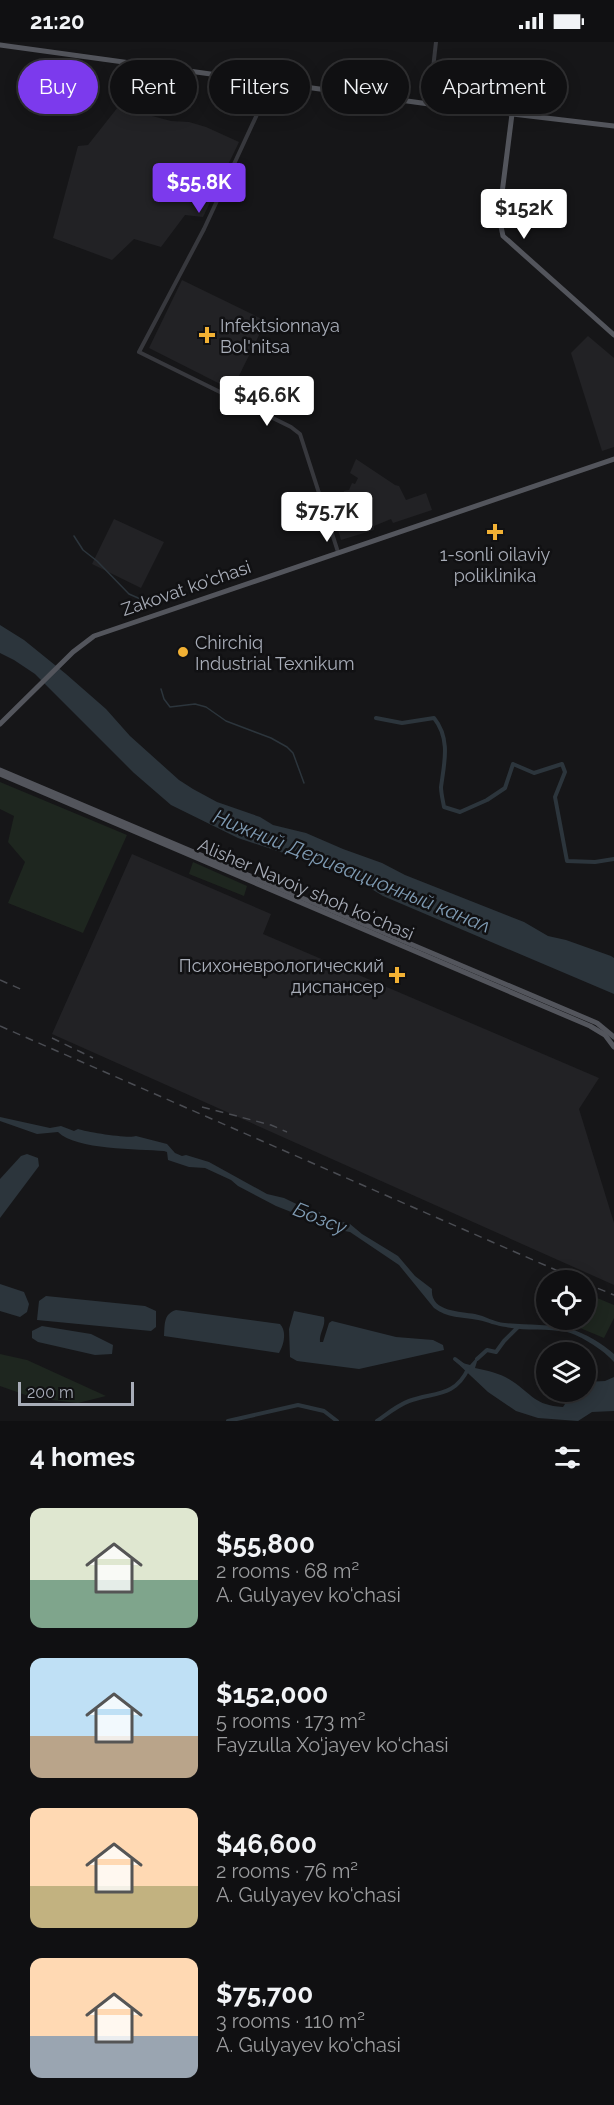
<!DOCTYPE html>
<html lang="en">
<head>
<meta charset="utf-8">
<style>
	:root { --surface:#101012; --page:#19191b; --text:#f1f3f6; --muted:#9c9d9f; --line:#303032; --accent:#7c3aed }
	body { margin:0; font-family:Raleway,sans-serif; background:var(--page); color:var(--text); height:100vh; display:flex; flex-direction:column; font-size:22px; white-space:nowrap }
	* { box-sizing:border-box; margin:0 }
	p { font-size:20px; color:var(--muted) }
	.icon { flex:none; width:33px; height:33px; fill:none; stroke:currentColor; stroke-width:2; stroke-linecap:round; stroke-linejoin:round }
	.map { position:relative; height:1379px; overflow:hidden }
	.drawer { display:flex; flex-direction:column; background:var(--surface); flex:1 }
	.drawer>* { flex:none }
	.guide { position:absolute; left:18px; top:18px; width:579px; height:54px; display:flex; gap:12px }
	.buttons { position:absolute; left:536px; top:1228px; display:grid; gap:12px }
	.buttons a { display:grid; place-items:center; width:60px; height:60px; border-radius:50%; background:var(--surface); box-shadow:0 3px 15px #0003,0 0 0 2px var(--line); font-size:30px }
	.scale { position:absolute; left:18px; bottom:15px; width:116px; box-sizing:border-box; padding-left:6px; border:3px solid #a8adb8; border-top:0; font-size:16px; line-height:21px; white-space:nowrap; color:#a8adb8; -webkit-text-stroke:4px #111113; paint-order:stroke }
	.price { position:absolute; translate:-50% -51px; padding:0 14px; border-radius:6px; background:#fff; color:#222; font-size:20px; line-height:39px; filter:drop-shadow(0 2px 3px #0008) }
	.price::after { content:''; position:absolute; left:50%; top:36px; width:18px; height:14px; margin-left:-9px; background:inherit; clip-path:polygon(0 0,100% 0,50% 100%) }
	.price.on { background:var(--accent); color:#fff }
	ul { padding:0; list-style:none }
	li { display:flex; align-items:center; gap:18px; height:150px; padding:0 30px }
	li span { display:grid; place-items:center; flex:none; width:168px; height:120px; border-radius:12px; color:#555 }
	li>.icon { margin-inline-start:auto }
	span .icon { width:72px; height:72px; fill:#fffc; stroke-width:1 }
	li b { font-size:26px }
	h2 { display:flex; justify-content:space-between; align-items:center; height:72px; padding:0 30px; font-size:26px }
	.chip { padding:0 21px; border-radius:27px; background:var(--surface); box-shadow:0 3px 15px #0003,0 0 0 2px var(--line); font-size:21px; line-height:54px }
	.chip.on { background:var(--accent); color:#fff }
	.status { display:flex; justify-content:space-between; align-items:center; height:42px; padding:0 30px; background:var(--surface); direction:ltr }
	.status svg { height:16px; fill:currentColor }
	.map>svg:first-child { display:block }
</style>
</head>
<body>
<div class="status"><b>21:20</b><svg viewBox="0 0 49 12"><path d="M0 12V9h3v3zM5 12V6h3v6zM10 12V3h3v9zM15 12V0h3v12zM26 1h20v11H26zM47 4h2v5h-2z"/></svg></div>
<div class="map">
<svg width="614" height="1379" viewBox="0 0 614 1379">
	<rect width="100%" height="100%" fill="#161618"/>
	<!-- built -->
	<g fill="#222225">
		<polygon points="118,65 171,79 189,80 206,85 239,100 203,175 185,173 161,205 134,197 112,218 53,196 78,104 88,103"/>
		<polygon points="182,238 266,279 232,348 149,306"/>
		<polygon points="588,294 614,316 614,405 602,409 571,311"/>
		<polygon points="356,417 395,443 399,444 406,458 426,451 432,468 393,481 391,477 374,484 374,488 341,498 330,461 341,458 344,449 349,448 352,441 355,442 358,436 350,431"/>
		<polygon points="114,477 164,500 141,546 92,522"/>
		<polygon points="132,812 271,872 263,892 599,1036 579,1067 614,1181 614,1243 52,992"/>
	</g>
	<!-- green -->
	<g fill="#1e261f">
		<polygon points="0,740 127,793 83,891 8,861 25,820 8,800 14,774 0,767"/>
		<polygon points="193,820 247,844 244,854 189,832"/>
		<polygon points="585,1251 614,1263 614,1276 604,1296 561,1278 585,1278"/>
		<polygon points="0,1312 27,1318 106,1354 78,1361 34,1356 0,1344"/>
	</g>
	<!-- water -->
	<g fill="#2c353c">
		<polygon points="0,583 24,598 66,632 106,667 130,694 179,738 193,747 217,760 260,775 273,783 306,791 343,807 382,821 405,833 524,880 548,894 566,898 611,914 614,916 614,952 383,854 347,832 238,796 171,763 134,731 35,632 14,618 0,611"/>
		<path d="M 0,1075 L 50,1086 L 61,1084 L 74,1089 L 78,1087 C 87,1090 129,1097 136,1094 L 167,1102 L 175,1111 L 182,1114 L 186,1113 L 209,1120 L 267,1152 L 284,1156 L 311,1169 L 320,1170 L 322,1174 L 350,1182 L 362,1192 L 398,1214 L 415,1234 L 432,1247 C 430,1270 460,1269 475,1272 C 485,1274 494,1280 505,1281 C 526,1283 550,1282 570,1287 C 585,1291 603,1302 614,1312 L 614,1320 C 605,1309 580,1293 567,1290 C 547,1286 526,1289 506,1285 C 496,1284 488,1280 478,1278 C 462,1275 447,1276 434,1266 L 399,1223 L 350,1190 L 334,1187 L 276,1164 L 238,1144 L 231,1138 L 205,1126 L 189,1125 L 168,1118 L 167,1110 L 164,1109 C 138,1107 76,1108 58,1090 L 37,1092 L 0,1079 Z"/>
		<polygon points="27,1112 38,1116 39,1124 0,1176 0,1137 21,1114"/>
		<polygon points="0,1242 24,1250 29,1262 27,1270 20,1275 0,1269"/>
		<polygon points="46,1254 145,1264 156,1269 156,1285 151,1289 37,1278 39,1259"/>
		<path d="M 176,1268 L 280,1282 C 287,1289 284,1303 279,1311 L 164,1294 C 165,1283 163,1272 176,1268 Z"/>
		<path d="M 294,1269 L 324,1275 C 326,1284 319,1291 320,1300 L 323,1300 L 329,1281 L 332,1279 L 396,1295 L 433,1298 L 443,1303 L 444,1308 L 359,1327 L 297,1319 L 290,1315 L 289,1287 Z"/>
		<polygon points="42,1284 91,1292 113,1303 112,1312 95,1313 38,1300 32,1296 32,1289"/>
		<path d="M 479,1313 L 475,1326 C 488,1329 500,1331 512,1339 C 533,1353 534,1363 563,1365 L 573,1350 L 585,1350 L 585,1340 L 605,1339 L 614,1335 L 614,1369 L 592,1370 L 578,1379 L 538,1376 L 516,1369 L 488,1350 L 455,1319 L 470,1323 Z"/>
	</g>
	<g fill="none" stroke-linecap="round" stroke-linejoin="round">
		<!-- stream -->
		<g stroke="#2c353c" stroke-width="1.5">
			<polyline points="74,494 83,508 97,519 129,552 145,559 171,551"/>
			<polyline points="161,647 164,657 170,665 195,662 206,665 226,679 271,696 287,705 293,711 304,741"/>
		</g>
		<!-- canal -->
		<g stroke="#2c353c" stroke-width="4">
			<path d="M 376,676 L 402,681 L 434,676 C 451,697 444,722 441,745 C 441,751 443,759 444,765 L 460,770 L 487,758 L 505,746 L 513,722 L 534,731 L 562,722 L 565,730 L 555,755 L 567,819 L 595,820 L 614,817"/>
			<polyline points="455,1317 463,1323"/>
			<polyline points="477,1317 487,1308 496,1310 504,1299 518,1285"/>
			<polyline points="228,1379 298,1363 324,1369 337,1379"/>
			<path d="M 377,1379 C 387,1372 398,1363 409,1359 C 434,1350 455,1355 468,1327"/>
		</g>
		<!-- minor -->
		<g stroke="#37383d" stroke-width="4">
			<polyline points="272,40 204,187 139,310 291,385 300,392 338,510"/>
			<polyline points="429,62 436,0"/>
		</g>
		<!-- major -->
		<g stroke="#53555c" stroke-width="5">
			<polyline points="0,3 429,62 614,84"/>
			<polyline points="512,72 499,175 503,194 614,293"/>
			<polyline points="0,682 73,610 94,594 614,417"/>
			<polyline points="0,728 597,981 614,995"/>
			<polyline points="0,732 590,984 605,993 614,1005"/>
		</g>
		<!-- rail -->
		<g stroke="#4a4c52" stroke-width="1.5" stroke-dasharray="8 6" stroke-linecap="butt">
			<polyline points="0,938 25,949"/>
			<polyline points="0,984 581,1239"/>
			<polyline points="52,996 93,1016"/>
			<polyline points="202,1065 271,1083 287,1090"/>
			<polyline points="585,1241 614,1253"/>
		</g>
	</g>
	<!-- markers -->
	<g fill="#f2b134" stroke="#111113" stroke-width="2">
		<path d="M204 284h6v6h6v6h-6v6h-6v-6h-6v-6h6z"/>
		<path d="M492 481h6v6h6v6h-6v6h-6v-6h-6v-6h6z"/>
		<circle cx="183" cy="610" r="6"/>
		<path d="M394 924h6v6h6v6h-6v6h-6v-6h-6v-6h6z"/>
	</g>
	<g text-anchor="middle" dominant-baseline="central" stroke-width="5" stroke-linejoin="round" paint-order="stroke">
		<!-- poi labels -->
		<g font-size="18" fill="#a8adb8" stroke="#111113" text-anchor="start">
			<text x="220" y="283">Infektsionnaya<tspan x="220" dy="21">Bol'nitsa</tspan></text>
			<text x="495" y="512" text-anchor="middle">1-sonli oilaviy<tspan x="495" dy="21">poliklinika</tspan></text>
			<text x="195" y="600">Chirchiq<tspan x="195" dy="21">Industrial Texnikum</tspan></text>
			<text x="384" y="923" text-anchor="end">Психоневрологический<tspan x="384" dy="21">диспансер</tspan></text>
		</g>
		<!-- street labels -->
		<g font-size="18" fill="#a8adb8" stroke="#111113">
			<text transform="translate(186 546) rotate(-19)">Zakovat ko'chasi</text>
			<text transform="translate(306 847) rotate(23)">Alisher Navoiy shoh koʻchasi</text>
		</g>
		<!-- water labels -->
		<g font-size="20" font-style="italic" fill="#7f9bb3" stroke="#111113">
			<text transform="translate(352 829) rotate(22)">Нижний Деривационный канал</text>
			<text transform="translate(320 1176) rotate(22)">Бозсу</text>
		</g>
	</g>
</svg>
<div class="buttons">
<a><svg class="icon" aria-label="locate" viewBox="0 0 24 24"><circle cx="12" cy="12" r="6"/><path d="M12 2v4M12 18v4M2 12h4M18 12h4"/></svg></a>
<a><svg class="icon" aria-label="layers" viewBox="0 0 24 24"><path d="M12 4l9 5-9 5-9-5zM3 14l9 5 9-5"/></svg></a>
</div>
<div class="scale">200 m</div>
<b class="price on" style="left:199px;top:172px">$55.8K</b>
<b class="price" style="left:524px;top:198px">$152K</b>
<b class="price" style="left:267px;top:385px">$46.6K</b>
<b class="price" style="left:327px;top:501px">$75.7K</b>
<div class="guide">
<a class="chip on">Buy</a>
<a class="chip">Rent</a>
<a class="chip">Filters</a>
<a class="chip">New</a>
<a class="chip">Apartment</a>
</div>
</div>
<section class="drawer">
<h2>4 homes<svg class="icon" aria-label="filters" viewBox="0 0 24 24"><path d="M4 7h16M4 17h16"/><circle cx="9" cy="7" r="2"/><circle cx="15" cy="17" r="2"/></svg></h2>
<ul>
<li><span style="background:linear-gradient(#dfe7d0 60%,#7fa58c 0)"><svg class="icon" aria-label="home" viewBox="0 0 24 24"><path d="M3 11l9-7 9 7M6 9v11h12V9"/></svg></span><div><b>$55,800</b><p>2 rooms · 68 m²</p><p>A. Gulyayev ko‘chasi</p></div></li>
<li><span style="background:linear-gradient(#bfe0f5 65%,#b9a48a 0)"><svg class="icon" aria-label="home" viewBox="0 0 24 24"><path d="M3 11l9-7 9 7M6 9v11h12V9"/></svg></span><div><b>$152,000</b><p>5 rooms · 173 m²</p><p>Fayzulla Xo‘jayev ko‘chasi</p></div></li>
<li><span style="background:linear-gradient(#ffd9b3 65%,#c2b280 0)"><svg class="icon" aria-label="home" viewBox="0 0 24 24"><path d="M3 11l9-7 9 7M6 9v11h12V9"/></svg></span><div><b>$46,600</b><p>2 rooms · 76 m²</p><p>A. Gulyayev ko‘chasi</p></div></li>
<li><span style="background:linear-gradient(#ffd9b3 65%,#9aa5b1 0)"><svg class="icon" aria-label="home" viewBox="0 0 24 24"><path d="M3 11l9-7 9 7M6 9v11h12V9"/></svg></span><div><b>$75,700</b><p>3 rooms · 110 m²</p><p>A. Gulyayev ko‘chasi</p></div></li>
</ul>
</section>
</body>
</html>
